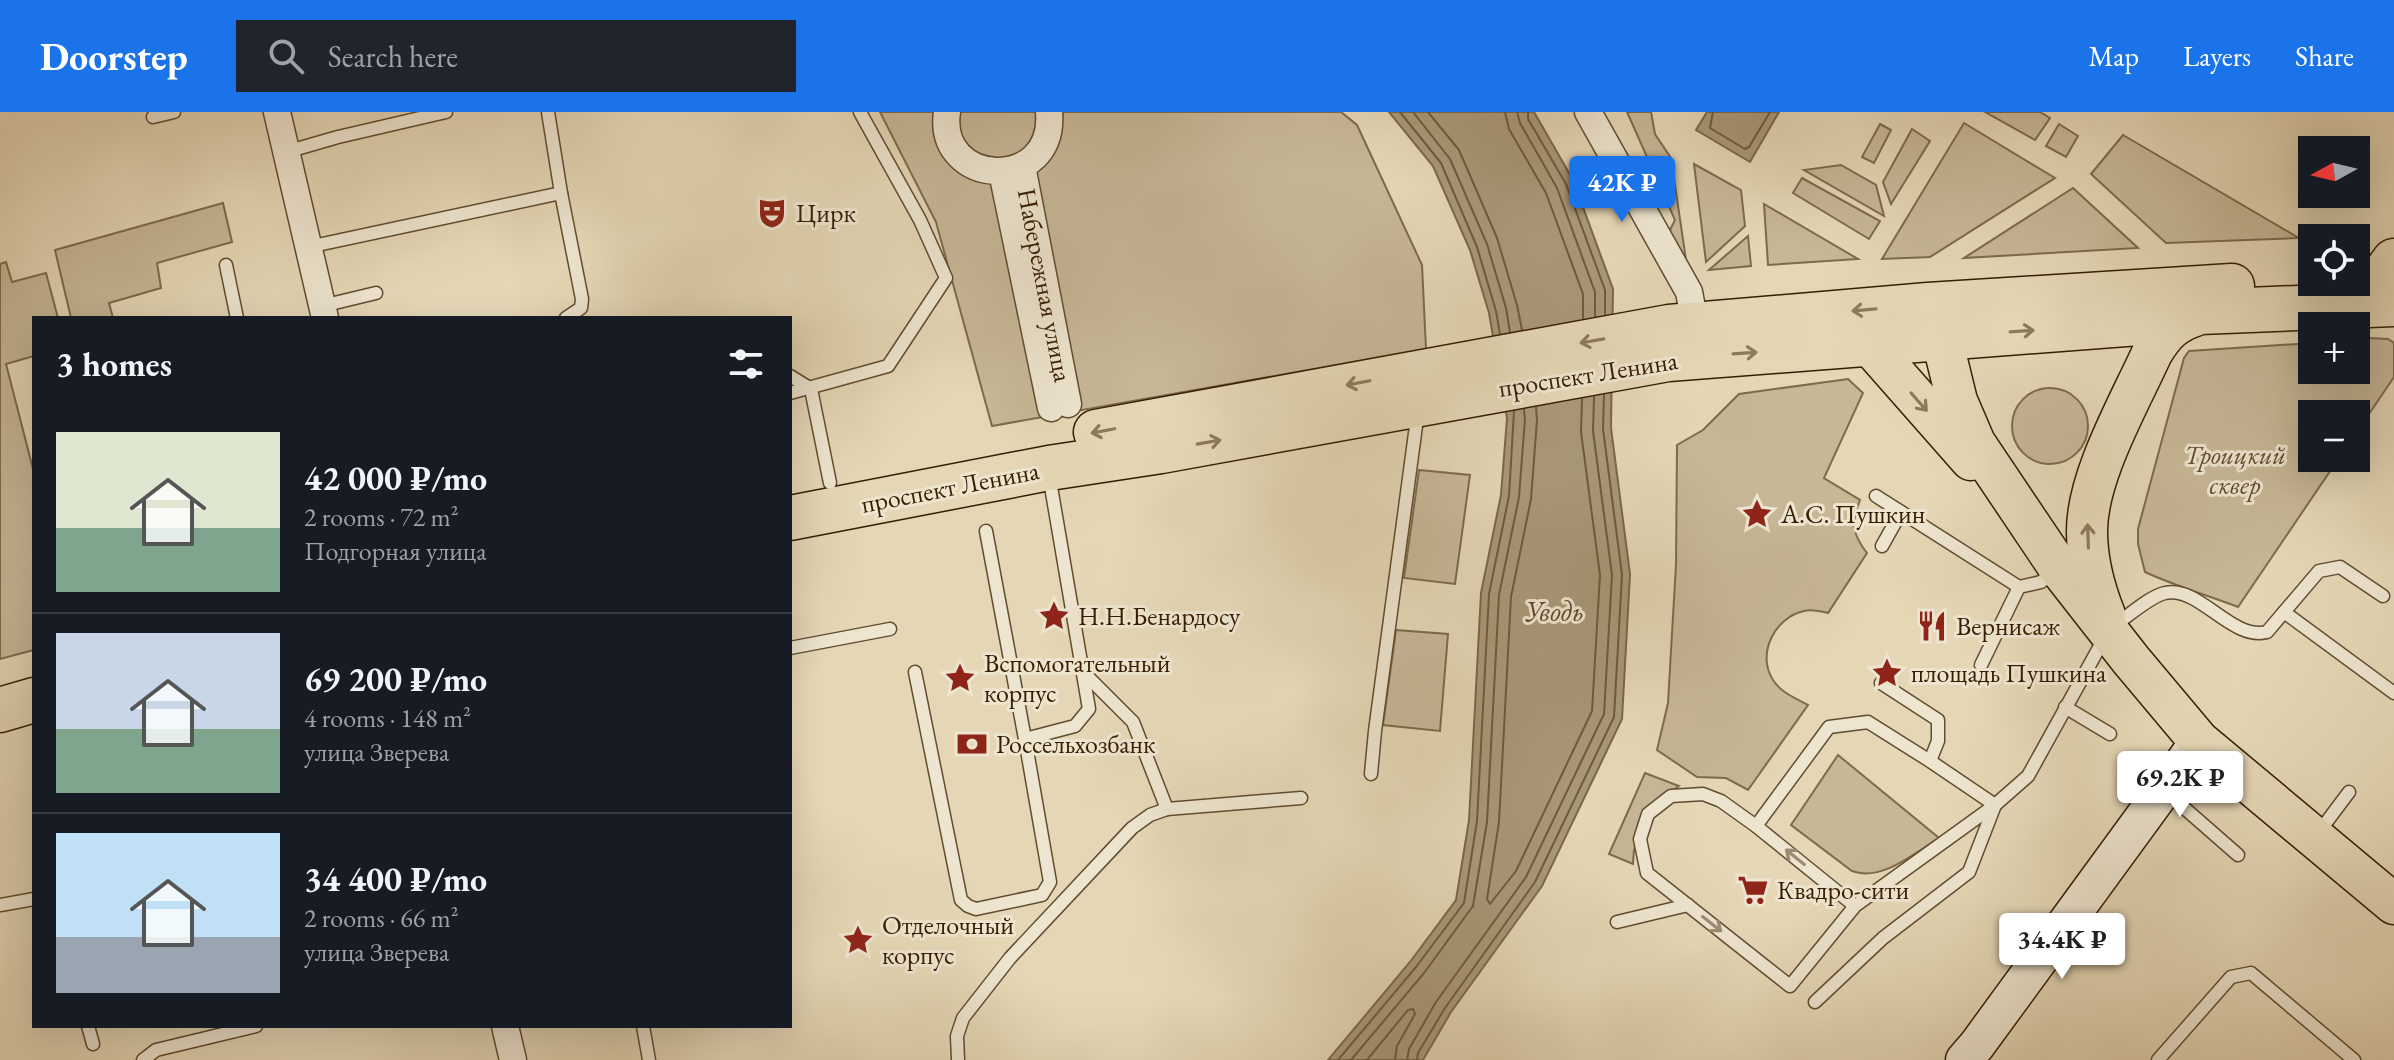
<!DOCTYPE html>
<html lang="en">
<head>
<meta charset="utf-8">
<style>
	:root { --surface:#171b24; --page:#20242c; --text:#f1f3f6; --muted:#9ea1a6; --line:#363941; --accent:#1a73e8 }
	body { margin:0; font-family:"EB Garamond",serif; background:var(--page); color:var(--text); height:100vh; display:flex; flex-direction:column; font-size:30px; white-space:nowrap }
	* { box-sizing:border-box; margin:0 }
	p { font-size:26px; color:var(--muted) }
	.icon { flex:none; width:44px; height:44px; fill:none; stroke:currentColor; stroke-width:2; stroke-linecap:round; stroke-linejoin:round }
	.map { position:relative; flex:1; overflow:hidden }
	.panel { position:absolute; left:32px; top:204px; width:760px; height:712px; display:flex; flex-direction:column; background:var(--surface); border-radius:0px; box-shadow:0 8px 32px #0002 }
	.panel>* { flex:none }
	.needle { width:52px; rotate:262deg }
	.tools { position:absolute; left:2298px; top:24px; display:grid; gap:16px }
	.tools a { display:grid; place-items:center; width:72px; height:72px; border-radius:0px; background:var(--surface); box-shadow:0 8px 32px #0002; font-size:40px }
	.price { position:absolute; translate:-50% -68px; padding:0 18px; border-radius:8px; background:#fff; color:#222; font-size:26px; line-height:52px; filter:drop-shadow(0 2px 4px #0008) }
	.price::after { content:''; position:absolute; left:50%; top:48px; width:24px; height:18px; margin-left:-12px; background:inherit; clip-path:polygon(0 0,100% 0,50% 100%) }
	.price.current { background:var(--accent); color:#fff }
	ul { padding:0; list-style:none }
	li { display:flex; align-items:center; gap:24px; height:200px; padding:0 24px }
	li+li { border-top:2px solid var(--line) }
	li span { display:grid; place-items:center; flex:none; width:224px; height:160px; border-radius:0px; color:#555 }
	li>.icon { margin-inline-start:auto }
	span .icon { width:96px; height:96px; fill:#fffc; stroke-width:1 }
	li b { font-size:34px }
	h2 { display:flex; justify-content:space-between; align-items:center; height:96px; padding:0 24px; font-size:34px }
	header { display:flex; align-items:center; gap:48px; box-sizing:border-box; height:112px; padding:0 40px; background:var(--accent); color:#fff }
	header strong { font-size:38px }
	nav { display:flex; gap:44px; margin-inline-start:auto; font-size:28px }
	.search { width:560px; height:72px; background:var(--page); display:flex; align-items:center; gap:20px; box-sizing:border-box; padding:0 28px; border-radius:0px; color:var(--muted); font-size:30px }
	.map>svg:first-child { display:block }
</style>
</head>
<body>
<header>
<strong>Doorstep</strong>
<div class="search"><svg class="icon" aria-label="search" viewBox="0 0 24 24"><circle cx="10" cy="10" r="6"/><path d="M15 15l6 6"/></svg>Search here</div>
<nav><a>Map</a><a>Layers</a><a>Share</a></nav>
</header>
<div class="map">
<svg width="2394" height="948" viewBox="0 0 2394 948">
	<rect width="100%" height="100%" fill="#e5d7b6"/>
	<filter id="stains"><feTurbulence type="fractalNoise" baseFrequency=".0025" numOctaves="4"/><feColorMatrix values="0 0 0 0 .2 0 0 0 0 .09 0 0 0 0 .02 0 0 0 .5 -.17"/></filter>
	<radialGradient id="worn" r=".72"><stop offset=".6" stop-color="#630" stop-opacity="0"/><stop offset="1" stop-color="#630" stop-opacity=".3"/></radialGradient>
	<!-- green -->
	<g fill="#c7b797" stroke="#7e6a4c" stroke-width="2">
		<polygon points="880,0 1341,0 1357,13 1422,153 1426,237 992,314 936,110"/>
		<polygon points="1627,0 1651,0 1655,22 1671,46 1686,148 1669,120 1675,108"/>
		<polygon points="1985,0 2040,0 2050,6 2035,28"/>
		<polygon points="1964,11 2055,66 1930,145 1882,147"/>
		<polygon points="1880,12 1891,18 1874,51 1862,45"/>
		<polygon points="2059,12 2078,24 2066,45 2046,34"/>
		<polygon points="1912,17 1930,29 1891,92 1883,70"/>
		<polygon points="2123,23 2299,126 2166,131 2091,62"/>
		<polygon points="1694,52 1741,78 1745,114 1706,150"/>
		<polygon points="1841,53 1876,73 1884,104 1804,58"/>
		<polygon points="1802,66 1880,109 1869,127 1793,81"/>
		<polygon points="2073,76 2138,136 1964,146"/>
		<polygon points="223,91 232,130 157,151 161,176 109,191 113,206 71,206 55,138"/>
		<polygon points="1764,92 1858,147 1768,153"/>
		<polygon points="1748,124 1751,154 1709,158"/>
		<polygon points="6,150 12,170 46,161 58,206 34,206 34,244 6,252 34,361 34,538 0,547 0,152"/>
		<path d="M 2370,226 L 2388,227 L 2394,231 L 2394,265 L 2356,321 L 2356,302 L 2312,302 L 2312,346 L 2339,346 L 2238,495 C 2207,483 2175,474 2145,460 L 2138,432 L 2138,417 L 2184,246 L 2189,239 L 2312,231 L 2312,258 L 2356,258 L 2356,227 Z"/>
		<path d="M 1848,267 L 1863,281 L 1824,366 L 1860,388 C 1851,411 1852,422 1867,441 L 1828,501 C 1820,499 1812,497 1804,499 C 1775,505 1756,542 1773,568 C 1781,581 1796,586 1808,593 L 1748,678 L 1726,666 L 1697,665 L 1657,638 L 1668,591 L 1676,452 L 1677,333 L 1703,318 L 1739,282 Z"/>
		<circle cx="2050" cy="314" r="38"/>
		<polygon points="1419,358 1470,363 1455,472 1404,466"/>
		<polygon points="1396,518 1448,522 1440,619 1383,613"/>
		<path d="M 1838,643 L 1939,726 C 1915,741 1881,770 1852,759 L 1791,713 Z"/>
		<path d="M 1645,661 L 1679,674 C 1651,692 1633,719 1633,752 L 1609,742 Z"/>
	</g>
	<!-- water -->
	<g fill="#a99878" stroke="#7b6748" stroke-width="2">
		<polygon points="1389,0 1534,0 1573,68 1613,177 1611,316 1630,462 1622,607 1542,774 1451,900 1423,948 1328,948 1410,850 1456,788 1469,708 1481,481 1501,383 1507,306 1489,201 1470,138 1433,54"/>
		<polygon points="1707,0 1779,0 1750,50 1696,18"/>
	</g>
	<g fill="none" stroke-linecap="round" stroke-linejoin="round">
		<!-- shore -->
		<g stroke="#6f5a3c" stroke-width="2">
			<polyline points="1400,0 1441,51 1477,135 1496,199 1500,222"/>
			<polyline points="1413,0 1450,47 1487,132 1506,196 1510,220"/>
			<polyline points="1428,0 1459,38 1497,126 1517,193 1522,218"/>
			<polyline points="1505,0 1509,17 1546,81 1583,182 1583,206"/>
			<polyline points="1517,0 1520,11 1557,76 1595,180 1595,204"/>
			<polyline points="1528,0 1528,7 1566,72 1605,178 1605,202"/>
			<polyline points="1713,0 1710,16 1745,37 1749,35 1770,0"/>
			<polyline points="1536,295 1537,308 1531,387 1511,485 1499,710 1487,787 1490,792 1516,759 1592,599 1600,463 1581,320 1582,287"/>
			<polyline points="1338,948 1416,855 1464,791 1477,709 1489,482 1509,384 1514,299"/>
			<polyline points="1351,948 1424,861 1473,794 1487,710 1499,483 1519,385 1525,307 1524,298"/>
			<polyline points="1367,948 1408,898 1413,897 1415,902 1397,934 1395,948"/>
			<polyline points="1407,948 1409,937 1436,890 1526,765 1604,602 1612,463 1593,319 1594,285"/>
			<polyline points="1417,948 1418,941 1445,896 1535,770 1614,605 1622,463 1603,317 1604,283"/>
		</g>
		<!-- lane casing -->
		<g stroke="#614c2e" stroke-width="15">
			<g id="lane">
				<polyline points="548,0 561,81"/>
				<polyline points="153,5 174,0"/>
				<polyline points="286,40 338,25 446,0"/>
				<polyline points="308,135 561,81 582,187 581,196 566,206"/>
				<polyline points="226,153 237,206"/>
				<polyline points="322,194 376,181"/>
				<polyline points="790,264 811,277 830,371"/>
				<polyline points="790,281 888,254 946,166 920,108 860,0"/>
				<polyline points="1876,384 2019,475 2041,470 2056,458"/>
				<polyline points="986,419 1025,627 1075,614 1089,597 1049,363"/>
				<polyline points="1882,434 1901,400"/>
				<polyline points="2284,500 2394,581"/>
				<path d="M 2112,515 C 2126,506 2150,484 2165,481 C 2199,473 2231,529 2267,520 L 2319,459 L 2340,455 L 2383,484"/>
				<polyline points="790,536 890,517"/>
				<polyline points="1981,553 2019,475"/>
				<polyline points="915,560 961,788 968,794 976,797 1042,783 1050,770 1025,627"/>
				<polyline points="1083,560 1133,610 1167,697"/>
				<polyline points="1881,571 1938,608 1938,629 1930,649"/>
				<polyline points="2065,595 2110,622"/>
				<polyline points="1371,662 1375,619 1418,299"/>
				<polyline points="2166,680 2238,743"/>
				<polyline points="1756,714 1829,615 1868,610 1930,649 1995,693 1969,760 1883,826 1815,890"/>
				<polyline points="2319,720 2349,680"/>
				<polyline points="0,793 34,787"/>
				<polyline points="1855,794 1756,714 1721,689 1703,682 1671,684 1648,702 1640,727 1647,761 1790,874 1855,794 1995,693 2028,664 2105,525"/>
				<polyline points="1617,810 1688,793"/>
				<polyline points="88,914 93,932"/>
				<polyline points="643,914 649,948"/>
				<polyline points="143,948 156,938 256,914"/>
				<polyline points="958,948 957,924 963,906 1010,846 1132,716 1150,703 1167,697 1301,686"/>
				<polyline points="2158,948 2231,865 2251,861 2354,948"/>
			</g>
		</g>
		<!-- street casing -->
		<g stroke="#614c2e" stroke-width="29">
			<g id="street">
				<polyline points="277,0 325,206"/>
				<path d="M 947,0 C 936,76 1056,81 1049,0"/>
				<polyline points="1588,0 1689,180 1695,212"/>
				<polyline points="1022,54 1068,292"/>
				<polyline points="1002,60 1051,296"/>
				<polyline points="505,914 513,948"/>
			</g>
		</g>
		<!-- secondary casing -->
		<g stroke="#351d00" stroke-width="39">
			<polyline id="secondary" points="1964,948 1977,933 2199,629"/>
		</g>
		<!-- primary casing -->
		<g stroke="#351d00" stroke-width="43">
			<g id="primary">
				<polyline points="1942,196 1946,244 1957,289 1975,331 2059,456 2131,548 2199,629 2394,792"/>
				<polyline points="1868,231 1971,348"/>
				<path d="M 2105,503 C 2095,478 2087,447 2087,419 C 2087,364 2129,292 2152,241 C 2167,216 2174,213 2200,200"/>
			</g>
		</g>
		<!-- highway casing -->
		<g stroke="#351d00" stroke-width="47">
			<g id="highway">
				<polyline points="2356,168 2381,167 2394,149"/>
				<polyline points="1096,320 1669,215 1928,193 2232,174"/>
				<polyline points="790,406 1049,356 1161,339 1668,247 2178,208 2200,200 2394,192"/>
				<polyline points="0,598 34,588"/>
			</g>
		</g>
		<!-- lane -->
		<use href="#lane" stroke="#eee5d0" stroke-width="12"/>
		<!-- street -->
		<use href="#street" stroke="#eee5d0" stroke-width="26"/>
		<!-- secondary -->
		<use href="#secondary" stroke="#eee5d0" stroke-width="36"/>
		<!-- primary -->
		<use href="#primary" stroke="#e5d7b6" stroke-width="40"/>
		<!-- highway -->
		<use href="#highway" stroke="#e5d7b6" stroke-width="44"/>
	</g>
	<!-- one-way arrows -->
	<defs><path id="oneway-shaft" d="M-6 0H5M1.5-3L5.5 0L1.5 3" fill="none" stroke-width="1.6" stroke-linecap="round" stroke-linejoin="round" transform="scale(2)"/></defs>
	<g stroke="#8d7a5b">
		<use href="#oneway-shaft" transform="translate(1864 198) rotate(175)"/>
		<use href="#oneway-shaft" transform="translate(2022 219) rotate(-4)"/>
		<use href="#oneway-shaft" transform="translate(1592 229) rotate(170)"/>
		<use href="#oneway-shaft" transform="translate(1745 241) rotate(-4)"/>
		<use href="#oneway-shaft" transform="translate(1358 271) rotate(169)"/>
		<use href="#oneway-shaft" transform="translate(1919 290) rotate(49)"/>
		<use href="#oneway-shaft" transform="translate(1103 319) rotate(169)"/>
		<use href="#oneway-shaft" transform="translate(1209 330) rotate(-10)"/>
		<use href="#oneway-shaft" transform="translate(2088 424) rotate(-92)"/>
	</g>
	<g stroke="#9b8b72">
		<use href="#oneway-shaft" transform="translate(1795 745) rotate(-141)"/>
		<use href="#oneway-shaft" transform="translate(1712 812) rotate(38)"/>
	</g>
	<!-- icons -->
	<defs>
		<g id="theatre-bare" transform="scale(2.4)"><path d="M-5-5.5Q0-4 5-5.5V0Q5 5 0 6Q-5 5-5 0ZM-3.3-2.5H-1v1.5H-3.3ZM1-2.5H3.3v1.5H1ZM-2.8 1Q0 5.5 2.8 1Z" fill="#8f2418" stroke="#eee5d0" stroke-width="2.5" paint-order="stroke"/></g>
		<g id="sight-bare" transform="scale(2.4)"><path d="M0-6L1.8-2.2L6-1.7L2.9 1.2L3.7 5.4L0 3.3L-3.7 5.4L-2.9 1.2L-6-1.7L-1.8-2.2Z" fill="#8f2418" stroke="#eee5d0" stroke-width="2.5" paint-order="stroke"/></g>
		<g id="restaurant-bare" transform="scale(2.4)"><path d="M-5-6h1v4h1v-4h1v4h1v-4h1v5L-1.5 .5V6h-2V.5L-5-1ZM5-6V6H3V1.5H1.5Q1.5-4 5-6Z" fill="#8f2418" stroke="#eee5d0" stroke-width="2.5" paint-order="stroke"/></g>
		<g id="bank-bare" transform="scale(2.4)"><path d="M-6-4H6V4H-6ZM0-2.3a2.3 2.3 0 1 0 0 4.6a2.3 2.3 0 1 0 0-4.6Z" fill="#8f2418" stroke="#eee5d0" stroke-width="2.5" paint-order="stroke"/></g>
		<g id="supermarket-bare" transform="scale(2.4)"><path d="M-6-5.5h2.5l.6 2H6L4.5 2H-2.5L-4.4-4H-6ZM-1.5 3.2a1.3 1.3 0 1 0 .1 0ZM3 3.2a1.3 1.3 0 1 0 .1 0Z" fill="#8f2418" stroke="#eee5d0" stroke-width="2.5" paint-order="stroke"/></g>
	</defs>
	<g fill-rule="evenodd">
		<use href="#theatre-bare" x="772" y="101"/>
		<use href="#sight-bare" x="1757" y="402"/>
		<use href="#sight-bare" x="1054" y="504"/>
		<use href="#restaurant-bare" x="1932" y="514"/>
		<use href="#sight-bare" x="1887" y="561"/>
		<use href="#sight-bare" x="960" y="566"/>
		<use href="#bank-bare" x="972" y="632"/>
		<use href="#supermarket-bare" x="1753" y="778"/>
		<use href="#sight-bare" x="858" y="828"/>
	</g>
	<g text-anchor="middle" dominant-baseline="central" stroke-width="6" stroke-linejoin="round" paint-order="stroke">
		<!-- poi labels -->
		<g font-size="26" fill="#351d00" stroke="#eee5d0" text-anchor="start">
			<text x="796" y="101">Цирк</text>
			<text x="1781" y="402">А.C. Пушкин</text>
			<text x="1078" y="504">Н.Н.Бенардосу</text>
			<text x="1956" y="514">Вернисаж</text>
			<text x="984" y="551">Вспомогательный<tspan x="984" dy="30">корпус</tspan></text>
			<text x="1911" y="561">площадь Пушкина</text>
			<text x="996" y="632">Россельхозбанк</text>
			<text x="1777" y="778">Квадро-сити</text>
			<text x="882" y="813">Отделочный<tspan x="882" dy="30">корпус</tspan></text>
		</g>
		<!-- street labels -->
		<g font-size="26" fill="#351d00" stroke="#eee5d0">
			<text transform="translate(1045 173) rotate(79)">Набережная улица</text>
			<text transform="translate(1588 262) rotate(-9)">проспект Ленина</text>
			<text transform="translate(950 375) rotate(-11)">проспект Ленина</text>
		</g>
		<!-- park labels -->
		<g font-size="26" font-style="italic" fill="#614b2d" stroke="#eee5d0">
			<text x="2235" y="343">Троицкий<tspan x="2235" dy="30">сквер</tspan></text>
		</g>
		<!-- water labels -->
		<g font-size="28" font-style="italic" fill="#5e482a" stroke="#eee5d0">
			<text x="1554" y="499">Уводь</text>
		</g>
	</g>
	<rect width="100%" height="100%" filter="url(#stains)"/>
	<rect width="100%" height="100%" fill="url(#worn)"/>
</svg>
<div class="tools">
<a><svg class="needle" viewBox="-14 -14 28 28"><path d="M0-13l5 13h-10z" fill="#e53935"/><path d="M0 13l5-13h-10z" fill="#9ea1a6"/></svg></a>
<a><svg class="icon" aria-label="locate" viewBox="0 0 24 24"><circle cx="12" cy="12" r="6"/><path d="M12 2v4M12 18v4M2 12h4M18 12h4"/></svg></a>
<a>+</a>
<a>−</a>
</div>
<b class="price current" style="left:1622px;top:112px">42K ₽</b>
<b class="price" style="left:2180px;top:707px">69.2K ₽</b>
<b class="price" style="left:2062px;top:869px">34.4K ₽</b>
<section class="panel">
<h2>3 homes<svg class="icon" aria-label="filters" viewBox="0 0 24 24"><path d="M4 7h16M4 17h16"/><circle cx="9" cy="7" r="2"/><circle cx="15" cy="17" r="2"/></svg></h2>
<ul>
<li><span style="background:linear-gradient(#dfe7d0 60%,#7fa58c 0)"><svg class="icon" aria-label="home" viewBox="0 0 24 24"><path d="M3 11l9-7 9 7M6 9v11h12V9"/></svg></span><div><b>42 000 ₽/mo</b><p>2 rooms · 72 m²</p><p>Подгорная улица</p></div></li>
<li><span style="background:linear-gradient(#c9d6e8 60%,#7fa58c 0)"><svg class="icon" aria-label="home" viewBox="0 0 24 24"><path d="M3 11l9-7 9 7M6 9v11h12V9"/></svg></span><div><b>69 200 ₽/mo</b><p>4 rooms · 148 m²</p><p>улица Зверева</p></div></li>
<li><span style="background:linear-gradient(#bfe0f5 65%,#9aa5b1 0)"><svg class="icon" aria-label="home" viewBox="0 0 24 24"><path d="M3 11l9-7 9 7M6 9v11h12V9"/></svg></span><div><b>34 400 ₽/mo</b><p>2 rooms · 66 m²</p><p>улица Зверева</p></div></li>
</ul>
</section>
</div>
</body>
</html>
